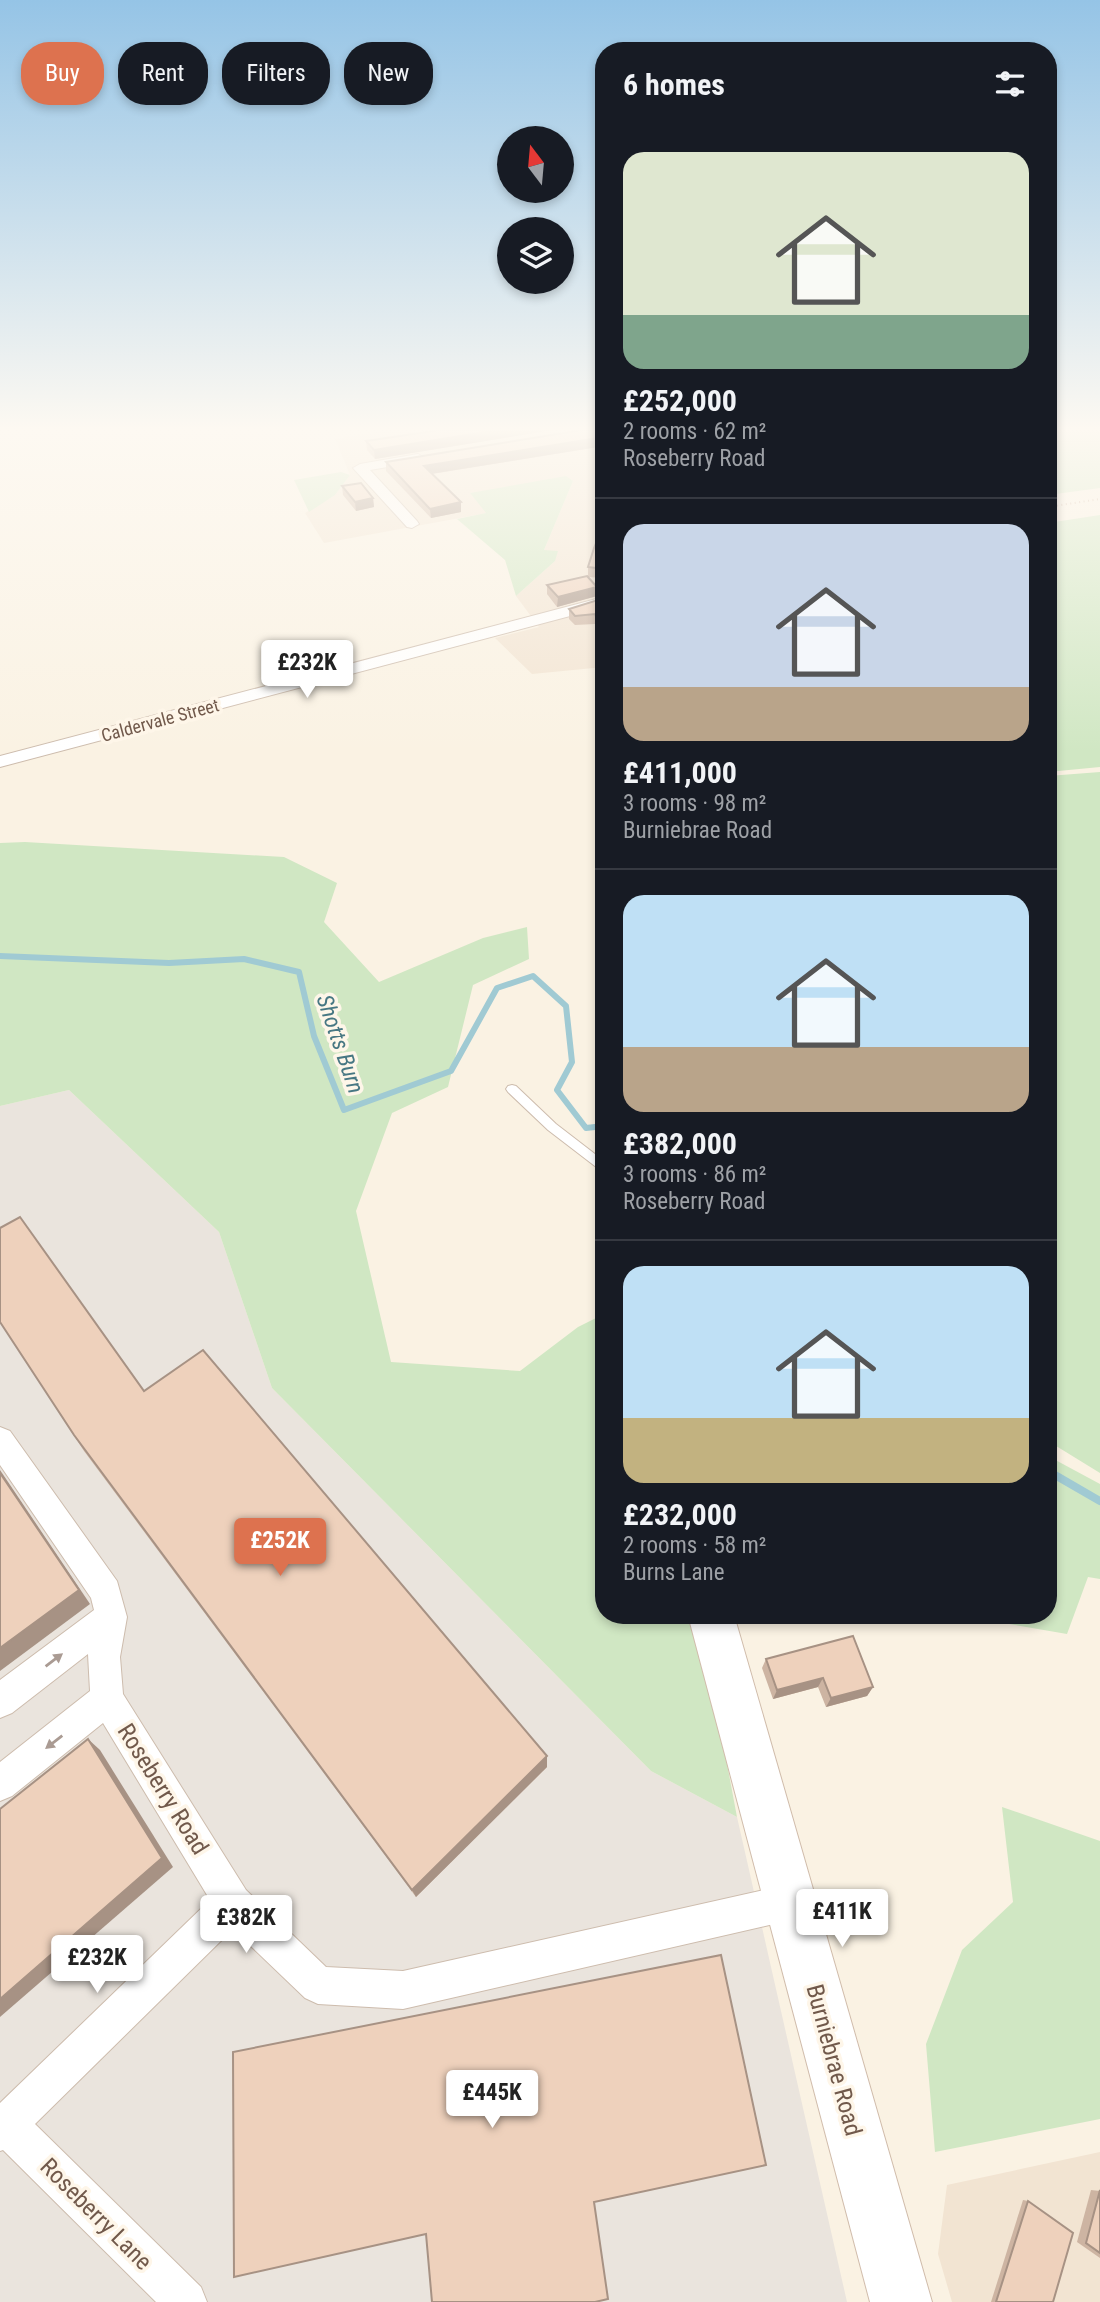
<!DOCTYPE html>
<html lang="en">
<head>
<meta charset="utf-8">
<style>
	:root { --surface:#171b24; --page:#20242c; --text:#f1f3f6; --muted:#9ea1a6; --line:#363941; --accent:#dd724f }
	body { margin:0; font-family:"Roboto Condensed",sans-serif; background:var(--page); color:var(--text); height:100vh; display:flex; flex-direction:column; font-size:26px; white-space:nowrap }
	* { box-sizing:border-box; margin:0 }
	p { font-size:23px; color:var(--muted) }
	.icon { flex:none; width:38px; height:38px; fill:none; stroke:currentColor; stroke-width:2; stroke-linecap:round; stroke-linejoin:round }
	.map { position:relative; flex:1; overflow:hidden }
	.details { position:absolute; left:595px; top:42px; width:462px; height:1582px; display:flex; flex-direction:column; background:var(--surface); border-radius:28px; box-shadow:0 4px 10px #0003 }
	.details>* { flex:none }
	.hud { position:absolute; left:21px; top:42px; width:469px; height:63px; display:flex; gap:14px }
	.needle { width:46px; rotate:344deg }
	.fabs { position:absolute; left:497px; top:126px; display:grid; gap:14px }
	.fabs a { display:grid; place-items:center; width:77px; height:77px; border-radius:50%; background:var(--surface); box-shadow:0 4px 10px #0003; font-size:35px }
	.price { position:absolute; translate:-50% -60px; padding:0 16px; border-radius:7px; background:#fff; color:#222; font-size:23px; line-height:46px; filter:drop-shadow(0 2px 4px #0008) }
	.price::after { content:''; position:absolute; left:50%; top:42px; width:21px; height:16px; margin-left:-10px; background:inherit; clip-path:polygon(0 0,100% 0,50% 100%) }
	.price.current { background:var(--accent); color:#fff }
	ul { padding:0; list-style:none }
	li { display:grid; align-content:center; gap:14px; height:371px; padding:0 28px }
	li+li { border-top:2px solid var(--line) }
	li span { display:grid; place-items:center; height:217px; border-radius:21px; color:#555 }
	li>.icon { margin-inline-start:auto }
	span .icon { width:126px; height:126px; fill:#fffc; stroke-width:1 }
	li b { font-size:30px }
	h2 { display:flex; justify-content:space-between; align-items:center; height:84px; padding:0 28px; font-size:30px }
	.chip { padding:0 24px; border-radius:28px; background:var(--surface); box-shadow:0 4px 10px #0003; font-size:24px; line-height:63px }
	.chip.current { background:var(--accent); color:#fff }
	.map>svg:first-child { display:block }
</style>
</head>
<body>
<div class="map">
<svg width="1100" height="2302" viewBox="0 0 1100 2302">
	<rect width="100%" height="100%" fill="#faf2e3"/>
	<!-- residential -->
	<g fill="#f2e4d2">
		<polygon points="390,430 604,430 604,667 532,674 495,638 539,627 516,596 555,561 544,550 573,481 470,493 487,513 324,543 305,513 335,495 350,475 335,439"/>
		<polygon points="1100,2152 1100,2302 952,2302 938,2254 947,2185"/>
	</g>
	<!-- industrial -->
	<polygon fill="#eae4dd" points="69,1090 219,1232 272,1388 651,1771 737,1817 847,2302 0,2302 0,1106"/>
	<!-- green -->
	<g fill="#d0e7c3">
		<polygon points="1048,430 1100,430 1100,488 1048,495"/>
		<polygon points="341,472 350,475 335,495 309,512 294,480"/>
		<polygon points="566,476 573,481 544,550 558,551 555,561 516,596 505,560 457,519 486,513 470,493"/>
		<polygon points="1100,515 1100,767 1048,772 1048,523"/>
		<polygon points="1100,772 1100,1473 1048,1441 1048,776"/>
		<polygon points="25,842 284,857 337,883 324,922 379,982 483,938 527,927 529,959 473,985 448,1087 392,1113 356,1211 391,1362 520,1371 578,1327 604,1314 604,1615 699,1615 737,1817 651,1771 272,1388 219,1232 69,1090 0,1106 0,843"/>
		<polygon points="1048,1456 1100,1484 1100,1579 1088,1577 1067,1634 986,1620 911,1615 1048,1615"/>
		<polygon points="1002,1807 1100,1841 1100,2119 935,2152 926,2044 962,1950 1013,1902"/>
	</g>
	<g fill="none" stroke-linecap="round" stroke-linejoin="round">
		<!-- stream-far1 -->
		<polyline stroke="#a0cad3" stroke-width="6" points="0,956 169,963 244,959 299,972 314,1036 344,1110 451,1071 497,988 533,976 566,1006 572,1062 557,1090 586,1128 604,1126"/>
		<!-- stream -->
		<polyline stroke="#a0cad3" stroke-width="8" points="1048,1471 1100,1501"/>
		<!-- lane casing -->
		<g stroke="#cdbcad" stroke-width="2">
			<polygon id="lane" points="512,1085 516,1086 556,1124 604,1161 604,1173 548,1130 508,1092 506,1089 508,1086"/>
		</g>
		<!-- street casing -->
		<g stroke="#cdbcad" stroke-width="2">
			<g id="street">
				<polygon points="418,454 425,458 423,461 370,470 417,521 419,524 412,528 407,527 353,468 360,464"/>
				<polygon points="604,597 604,607 0,767 0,756"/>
				<polygon points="0,1427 10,1431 117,1581 127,1617 120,1657 123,1694 246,1890 326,1967 403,1971 791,1884 804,1889 809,1902 804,1915 791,1920 403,2009 318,2004 305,1998 233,1929 35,2124 201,2287 207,2302 156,2302 3,2150 0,2151 0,2103 210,1900 103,1723 12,1796 0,1801 0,1762 90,1691 88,1654 12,1713 0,1718 0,1680 94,1610 91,1598 0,1465"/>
			</g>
		</g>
		<!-- secondary casing -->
		<g stroke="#d0bcab" stroke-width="2">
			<polygon id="secondary" points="688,1615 734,1615 932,2302 870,2302"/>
		</g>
		<!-- path -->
		<polyline stroke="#d2b5a0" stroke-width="2" stroke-dasharray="1 3.5" stroke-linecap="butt" points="1048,507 1100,499"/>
		<!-- lane -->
		<use href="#lane" fill="#fff" fill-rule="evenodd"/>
		<!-- street -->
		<use href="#street" fill="#fff" fill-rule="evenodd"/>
		<!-- secondary -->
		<use href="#secondary" fill="#fff" fill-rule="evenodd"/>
	</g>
	<!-- wall -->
	<g fill="#cdb4a2">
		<polygon points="440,430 552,430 375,459 367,450 366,441"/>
		<polygon points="604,430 604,446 432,474 461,512 431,518 386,471 386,462"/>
		<polygon points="342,486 373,498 374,507 356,511 343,495"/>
		<polygon points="604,524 604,578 588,577 588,567"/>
		<polygon points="547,585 597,587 597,596 557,607 547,594"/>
		<polygon points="604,598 604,650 595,624 575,625 569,619 569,609"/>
		<polygon points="0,1322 144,1391 547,1756 547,1767 416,1897 84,1451"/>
		<polygon points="766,1659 873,1687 867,1696 826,1707 818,1687 773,1699 762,1668"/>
		<polygon points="1091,2190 1100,2191 1100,2258 1077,2242"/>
		<polygon points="1023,2200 1028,2201 1053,2302 991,2302"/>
	</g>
	<!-- shaded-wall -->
	<g fill="#a79284">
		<polygon points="497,430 552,430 375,459 374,450"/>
		<polygon points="604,437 604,446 424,475 424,466"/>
		<polygon points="373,498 374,507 356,511 355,502"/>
		<polygon points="461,502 461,512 431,518 430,509"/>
		<polygon points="597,587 597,596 557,607 558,597"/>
		<polygon points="0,1470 90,1604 0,1671"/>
		<polygon points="823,1678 818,1687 773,1699 777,1690"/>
		<polygon points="873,1687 867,1696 826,1707 831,1698"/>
		<polygon points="88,1739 100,1750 173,1867 0,2017 0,1999"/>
		<polygon points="547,1756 547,1767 416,1897 412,1890"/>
	</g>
	<!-- building -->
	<g fill="#eed1bc" stroke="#a79284" stroke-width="2">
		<polygon points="440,430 497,430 374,450 366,441"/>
		<polygon points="582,430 604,430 604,437 424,466 461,502 430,509 386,462"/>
		<polygon points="361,483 373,498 355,502 342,486"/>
		<polygon points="604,524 604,569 588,567 594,548"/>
		<polygon points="587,576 597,587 558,597 547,585"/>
		<polygon points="604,598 604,640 595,614 575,616 569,609"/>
		<polygon points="20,1217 144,1391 203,1350 547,1756 412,1890 74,1435 0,1322 0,1228"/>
		<polygon points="0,1473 79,1590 0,1648"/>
		<polygon points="853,1636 873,1687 831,1698 823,1678 777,1690 766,1659"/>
		<polygon points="88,1739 162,1858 0,1999 0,1809"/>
		<polygon points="721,1955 766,2165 594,2202 608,2299 595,2302 432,2302 426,2234 234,2277 233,2052"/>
		<polygon points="1100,2190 1100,2253 1086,2243"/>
		<polygon points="1028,2201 1073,2233 1053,2302 996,2302"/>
	</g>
	<!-- one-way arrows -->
	<defs><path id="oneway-solid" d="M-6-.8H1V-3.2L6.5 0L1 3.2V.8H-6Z" transform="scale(1.75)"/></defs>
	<g fill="#aa9b93">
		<use href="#oneway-solid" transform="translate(54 1660) rotate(-37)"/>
		<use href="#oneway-solid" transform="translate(54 1742) rotate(142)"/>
	</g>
	<!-- sky -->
	<linearGradient id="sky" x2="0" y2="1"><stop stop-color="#95c4e6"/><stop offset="0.57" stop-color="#fdf9f2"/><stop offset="1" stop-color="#fdf9f2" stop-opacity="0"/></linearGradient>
	<rect width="1100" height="753" fill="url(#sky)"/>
	<g text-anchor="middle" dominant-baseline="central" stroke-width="7" stroke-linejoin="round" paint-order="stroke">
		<!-- far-street labels -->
		<g font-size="18" fill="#71594b" stroke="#fef6e9">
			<text transform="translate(160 720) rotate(-15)">Caldervale Street</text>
		</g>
		<!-- water labels -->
		<g font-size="23" font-style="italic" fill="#477783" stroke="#fef6e9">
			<text transform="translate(340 1044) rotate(71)">Shotts Burn</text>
		</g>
		<!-- near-street labels -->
		<g font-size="24" fill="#71594b" stroke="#fef6e9">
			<text transform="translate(163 1789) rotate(58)">Roseberry Road</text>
			<text transform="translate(834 2060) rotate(75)">Burniebrae Road</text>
			<text transform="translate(96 2214) rotate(45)">Roseberry Lane</text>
		</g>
	</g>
</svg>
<div class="fabs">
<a><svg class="needle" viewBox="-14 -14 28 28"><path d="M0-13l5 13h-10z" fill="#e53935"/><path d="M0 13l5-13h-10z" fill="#9ea1a6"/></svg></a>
<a><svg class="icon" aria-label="layers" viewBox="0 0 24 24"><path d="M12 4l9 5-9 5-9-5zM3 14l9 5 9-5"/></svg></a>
</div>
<b class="price" style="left:307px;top:700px">£232K</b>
<b class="price current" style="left:280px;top:1578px">£252K</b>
<b class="price" style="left:842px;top:1949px">£411K</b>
<b class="price" style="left:246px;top:1955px">£382K</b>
<b class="price" style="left:97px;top:1995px">£232K</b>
<b class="price" style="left:492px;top:2130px">£445K</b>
<div class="hud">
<a class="chip current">Buy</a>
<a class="chip">Rent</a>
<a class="chip">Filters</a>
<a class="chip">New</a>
</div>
<section class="details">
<h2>6 homes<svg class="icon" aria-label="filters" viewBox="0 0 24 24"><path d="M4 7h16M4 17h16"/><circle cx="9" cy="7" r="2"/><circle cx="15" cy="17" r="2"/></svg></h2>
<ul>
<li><span style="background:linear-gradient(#dfe7d0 75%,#7fa58c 0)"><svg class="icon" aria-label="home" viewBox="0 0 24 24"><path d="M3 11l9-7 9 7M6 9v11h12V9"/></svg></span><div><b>£252,000</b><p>2 rooms · 62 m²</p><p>Roseberry Road</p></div></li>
<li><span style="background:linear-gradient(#c9d6e8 75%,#b9a48a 0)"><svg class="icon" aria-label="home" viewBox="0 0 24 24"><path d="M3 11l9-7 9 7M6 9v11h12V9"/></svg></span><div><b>£411,000</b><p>3 rooms · 98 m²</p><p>Burniebrae Road</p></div></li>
<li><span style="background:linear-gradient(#bfe0f5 70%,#b9a48a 0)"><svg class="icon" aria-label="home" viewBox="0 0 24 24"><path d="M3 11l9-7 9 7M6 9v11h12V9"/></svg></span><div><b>£382,000</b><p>3 rooms · 86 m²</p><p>Roseberry Road</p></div></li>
<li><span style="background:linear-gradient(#bfe0f5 70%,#c2b280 0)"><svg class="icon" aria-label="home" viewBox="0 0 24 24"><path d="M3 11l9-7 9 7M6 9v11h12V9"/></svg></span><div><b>£232,000</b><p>2 rooms · 58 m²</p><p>Burns Lane</p></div></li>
</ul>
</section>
</div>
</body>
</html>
